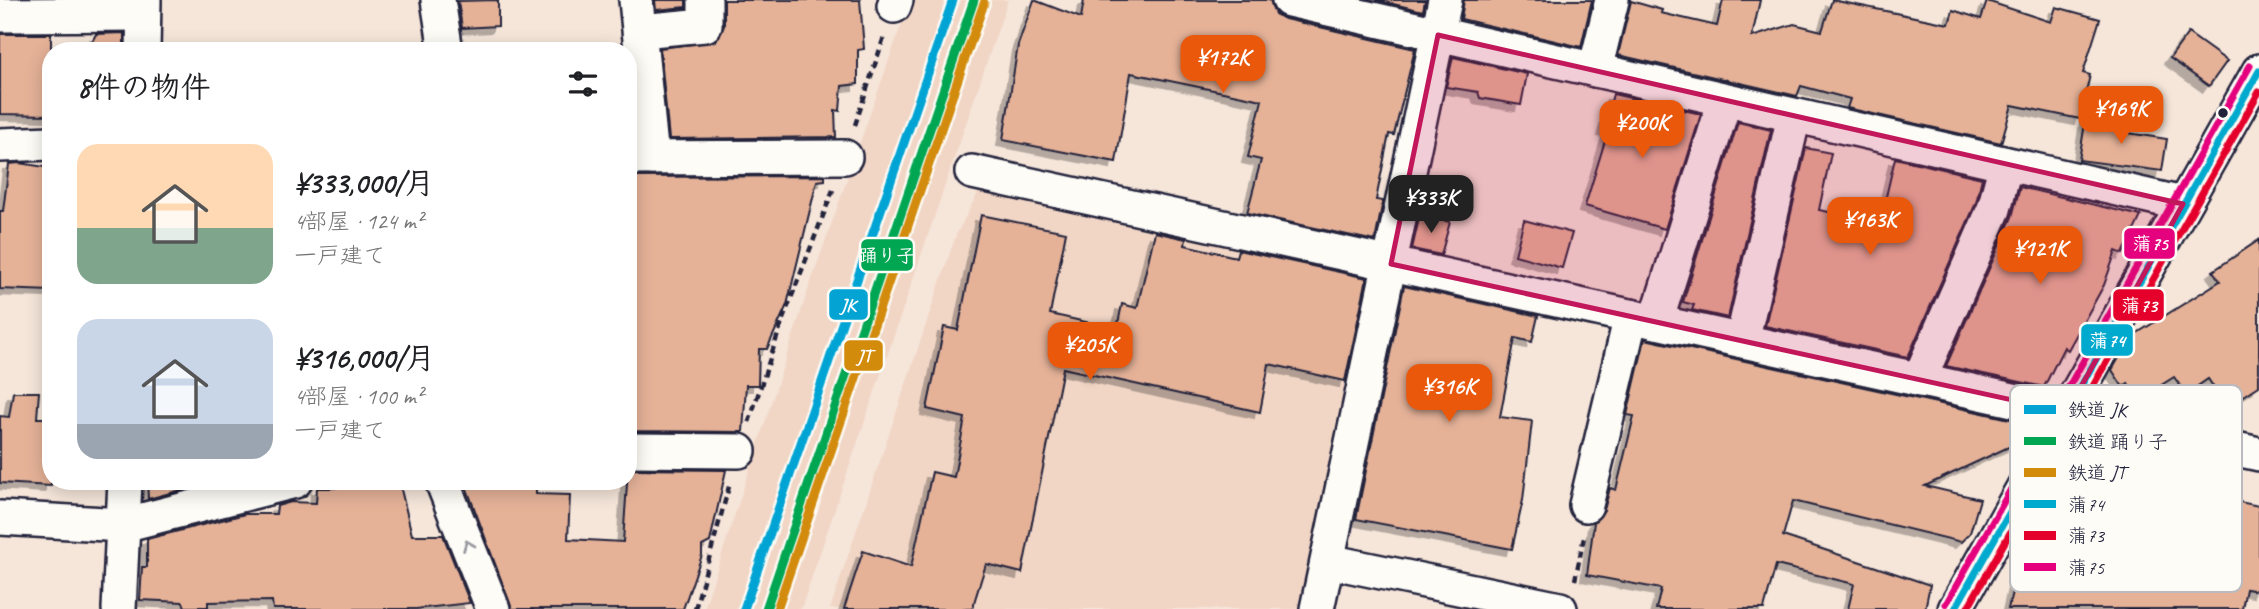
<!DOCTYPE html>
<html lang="ja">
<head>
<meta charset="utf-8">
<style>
	:root { --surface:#fff; --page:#f2f2f2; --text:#202124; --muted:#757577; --accent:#ea580c }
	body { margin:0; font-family:Caveat,"Klee One",sans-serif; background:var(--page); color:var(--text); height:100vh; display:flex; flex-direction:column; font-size:26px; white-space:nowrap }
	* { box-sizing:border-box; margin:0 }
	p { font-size:23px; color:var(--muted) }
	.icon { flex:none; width:38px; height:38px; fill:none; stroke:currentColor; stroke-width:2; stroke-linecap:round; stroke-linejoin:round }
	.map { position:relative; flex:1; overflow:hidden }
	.panel { position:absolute; left:42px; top:42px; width:595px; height:448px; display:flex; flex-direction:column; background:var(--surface); border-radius:28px; box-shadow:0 4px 18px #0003 }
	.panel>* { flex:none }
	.price { position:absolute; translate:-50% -60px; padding:0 16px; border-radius:14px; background:var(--accent); color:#fff; font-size:23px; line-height:46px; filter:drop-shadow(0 2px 4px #0008) }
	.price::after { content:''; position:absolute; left:50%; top:42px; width:21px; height:16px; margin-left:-10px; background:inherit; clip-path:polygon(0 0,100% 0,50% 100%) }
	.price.current { background:#222; color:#fff }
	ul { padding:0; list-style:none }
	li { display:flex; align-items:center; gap:21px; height:175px; padding:0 35px }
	li span { display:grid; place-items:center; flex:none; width:196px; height:140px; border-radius:21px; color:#555 }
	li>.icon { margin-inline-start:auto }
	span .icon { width:84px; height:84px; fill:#fffc; stroke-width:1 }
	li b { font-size:30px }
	h2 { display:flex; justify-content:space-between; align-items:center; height:84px; padding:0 35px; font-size:30px }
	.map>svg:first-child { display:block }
</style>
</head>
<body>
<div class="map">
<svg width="2259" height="609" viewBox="0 0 2259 609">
	<defs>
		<filter id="shadow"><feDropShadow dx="-6" dy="6" stdDeviation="0" flood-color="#0004"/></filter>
	</defs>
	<rect width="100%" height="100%" fill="#f6e6da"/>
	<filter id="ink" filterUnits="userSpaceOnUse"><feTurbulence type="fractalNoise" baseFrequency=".0143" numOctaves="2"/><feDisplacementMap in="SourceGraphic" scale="14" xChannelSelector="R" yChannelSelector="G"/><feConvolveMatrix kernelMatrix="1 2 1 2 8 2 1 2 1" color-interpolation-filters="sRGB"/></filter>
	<g filter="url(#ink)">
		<!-- built -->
		<g fill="#f1d6c6">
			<polygon points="910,0 1008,0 801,609 704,609 807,293"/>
			<polygon points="981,187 1376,280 1300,609 830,609 956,235"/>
		</g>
		<!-- building -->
		<g fill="#e5b298" stroke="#22223b" stroke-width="2" filter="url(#shadow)">
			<polygon points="498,0 498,26 462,28 458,1"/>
			<polygon points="655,0 686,0 686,7 656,10"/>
			<polygon points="724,0 860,0 864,49 858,50 858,84 842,86 840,111 835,110 836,137 669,139 660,48 716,41 724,26"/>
			<polygon points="1034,0 1081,18 1084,0 1270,0 1275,14 1285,19 1415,49 1394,135 1389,134 1376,200 1383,201 1375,241 1247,213 1261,160 1248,157 1262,100 1131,73 1116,162 1003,140 1018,45"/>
			<polygon points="1376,0 1425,0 1423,11"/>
			<polygon points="1464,0 1592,0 1581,47 1461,19"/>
			<polygon points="1723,0 1760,0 1752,37 1794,24 1822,31 1832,0 1949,24 1953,10 1981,19 1987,1 2051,22 2056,7 2100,19 2083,73 2090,75 2080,119 2012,105 2001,143 1847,108 1850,99 1801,86 1797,96 1618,55 1631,1 1662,10 1661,13 1717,26"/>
			<polygon points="124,33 124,51 87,51 96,34"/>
			<polygon points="2188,33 2227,61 2209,86 2170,58"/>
			<polygon points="0,34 51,34 51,115 0,114"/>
			<polygon points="1453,57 1527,74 1521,105 1480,98 1478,92 1446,87"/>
			<polygon points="1613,94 1701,114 1665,229 1585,206 1608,131 1603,130"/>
			<polygon points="2086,117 2126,124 2128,133 2167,139 2162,171 2079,160"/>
			<polygon points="1738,122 1771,130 1728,318 1692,310 1694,305 1683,302"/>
			<polygon points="1806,148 1831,153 1819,210 1874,221 1876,217 1881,218 1895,158 1982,178 1976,203 1908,357 1765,326"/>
			<polygon points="20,163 51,168 51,291 0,289 0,211 3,211 9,164"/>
			<polygon points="825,176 825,180 817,181 787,305 767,349 759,349 758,385 746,385 743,432 628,431 628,215 631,177"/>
			<polygon points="2020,187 2141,216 2123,254 2116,251 2104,285 2068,350 2064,347 2044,387 1946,366 2012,217"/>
			<polygon points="1420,214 1450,222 1441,255 1412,249"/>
			<polygon points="981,215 1066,232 1050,314 1117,329 1122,304 1137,308 1155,232 1186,239 1185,245 1236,257 1238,250 1367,278 1345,381 1269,364 1260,412 1063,368 1022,573 986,564 972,609 844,609 863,551 911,567 932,472 954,477 965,418 927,409 944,327 958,330"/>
			<polygon points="1524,220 1572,233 1562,268 1515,255"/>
			<polygon points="2259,240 2259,386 2227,407 2208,379 2186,394 2174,377 2144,396 2141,391 2135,394 2128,383 2123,387 2112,370 2131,337 2220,281 2213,271"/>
			<polygon points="1404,286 1538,316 1532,342 1515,338 1500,417 1532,421 1523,500 1512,549 1356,519"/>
			<polygon points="1645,339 2019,421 2013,445 1925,486 1980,499 1970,533 1961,542 1793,501 1783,536 1930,585 1925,609 1848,609 1854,584 1776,565 1764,609 1656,609 1661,589 1587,575 1594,522 1604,510 1610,488 1616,490 1634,416 1627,415"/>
			<polygon points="13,392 39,392 37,418 51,418 51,486 0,483 0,416 9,417"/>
			<polygon points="2063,465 2259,506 2259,591 2246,589 2242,609 2008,609 2016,574 2038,580"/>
			<polygon points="628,469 726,470 710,542 702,546 702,555 683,609 512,609 464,481 521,481 521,484 536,484 536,494 570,495 568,539 623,542"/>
			<polygon points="147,481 189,481 189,488 148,499"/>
			<polygon points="361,481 399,481 412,535 443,535 470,603 416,609 273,609 272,601 208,602 208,607 185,607 183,602 140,600 142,567 147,567 147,539 245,514 276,514 277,506 291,502 316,503 317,488 334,488"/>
		</g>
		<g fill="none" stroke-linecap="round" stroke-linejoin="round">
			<!-- minor casing -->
			<g stroke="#22223b" stroke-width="38">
				<g id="minor">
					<polyline points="438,0 446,51"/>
					<polyline points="636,0 652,158"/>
					<polyline points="1289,0 2183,204"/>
					<polyline points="894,6 896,0"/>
					<polyline points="0,15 143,14"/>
					<polyline points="640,31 705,25 705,0"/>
					<polyline points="143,51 144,0"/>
					<polyline points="1595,70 1612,0"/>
					<polyline points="0,145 51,143"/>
					<polyline points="628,158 845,157"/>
					<polyline points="972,172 2259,454"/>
					<polyline points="1656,322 1725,100"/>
					<polyline points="1742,341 1794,116"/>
					<polyline points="1919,380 1994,209 2006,164"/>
					<polyline points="628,450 739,451"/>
					<polyline points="442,481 493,609"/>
					<polyline points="1586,505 1631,316"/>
					<polyline points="0,518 123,525 295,481"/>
					<polyline points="1328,561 1560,609"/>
					<polyline points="119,609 125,481"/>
					<polyline points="1317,609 1445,0"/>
					<polyline points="1955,609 2259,71"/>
				</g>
			</g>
			<!-- path -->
			<g stroke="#22223b" stroke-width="4.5" stroke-dasharray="7 5" stroke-linecap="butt">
				<polyline points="855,125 884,37"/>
				<polyline points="749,422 783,319 833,190"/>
				<polyline points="1575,580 1584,537"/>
				<polyline points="695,609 730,483"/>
			</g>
			<!-- minor -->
			<use href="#minor" stroke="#fdfcf7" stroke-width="33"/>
			<!-- bus-1 casing -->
			<g stroke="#fdfcf7" stroke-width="12">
				<polyline id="bus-1" points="1955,609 2259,71"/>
			</g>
			<!-- bus-2 casing -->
			<g stroke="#fdfcf7" stroke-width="12">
				<polyline id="bus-2" points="1967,609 2259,92"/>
			</g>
			<!-- bus-3 casing -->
			<g stroke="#fdfcf7" stroke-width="12">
				<polyline id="bus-3" points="1946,604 2250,66"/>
			</g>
			<!-- bus-1 -->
			<use href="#bus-1" stroke="#00a9ce" stroke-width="7"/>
			<!-- bus-2 -->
			<use href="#bus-2" stroke="#e4002b" stroke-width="7"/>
			<!-- bus-3 -->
			<use href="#bus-3" stroke="#e5007d" stroke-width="7"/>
			<!-- rail-1 casing -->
			<g stroke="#fdfcf7" stroke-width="14">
				<polyline id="rail-1" points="744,609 953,0"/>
			</g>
			<!-- rail-2 casing -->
			<g stroke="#fdfcf7" stroke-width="14">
				<polyline id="rail-2" points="766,609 974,0"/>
			</g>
			<!-- rail-3 casing -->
			<g stroke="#fdfcf7" stroke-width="14">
				<polyline id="rail-3" points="777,609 984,3"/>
			</g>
			<!-- rail-1 -->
			<use href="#rail-1" stroke="#03a4d4" stroke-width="9"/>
			<!-- rail-2 -->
			<use href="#rail-2" stroke="#00a651" stroke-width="9"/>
			<!-- rail-3 -->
			<use href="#rail-3" stroke="#d38b0c" stroke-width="9"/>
		</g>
		<!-- one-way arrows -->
		<defs><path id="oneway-chevron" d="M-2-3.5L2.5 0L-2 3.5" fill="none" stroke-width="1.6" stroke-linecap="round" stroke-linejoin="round" transform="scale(1.75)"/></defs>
		<use stroke="#9a9aa2" href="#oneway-chevron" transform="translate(468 545) rotate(-112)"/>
	</g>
	<!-- marked area -->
	<path fill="#c2185b" fill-opacity="0.2" stroke="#c2185b" stroke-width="5" stroke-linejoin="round" d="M 1438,35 L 2183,204 L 2067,412 L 1391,264 Z"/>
	<!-- markers -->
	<circle fill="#22223b" stroke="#fdfcf7" stroke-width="2.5" cx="2223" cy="113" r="6"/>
	<!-- legend -->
	<rect x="2010" y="385" width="232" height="207" rx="10" fill="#fdfcf7" stroke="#bbbbbf" stroke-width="2"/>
	<rect x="2024" y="405" width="32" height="9" fill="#03a4d4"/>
	<rect x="2024" y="437" width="32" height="8" fill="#00a651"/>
	<rect x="2024" y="468" width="32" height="9" fill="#d38b0c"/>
	<rect x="2024" y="500" width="32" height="8" fill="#00a9ce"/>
	<rect x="2024" y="531" width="32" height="9" fill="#e4002b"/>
	<rect x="2024" y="563" width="32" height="8" fill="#e5007d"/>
	<g font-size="19" fill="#22223b">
		<text x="2068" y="416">鉄道 JK</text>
		<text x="2068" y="448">鉄道 踊り子</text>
		<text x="2068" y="479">鉄道 JT</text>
		<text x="2068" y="511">蒲74</text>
		<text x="2068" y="542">蒲73</text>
		<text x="2068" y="574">蒲75</text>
	</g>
	<g stroke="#fdfcf7" stroke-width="2.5">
		<rect x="2123" y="227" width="53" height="33" rx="7" fill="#e5007d"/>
		<rect x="860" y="238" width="54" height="34" rx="7" fill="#00a651"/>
		<rect x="828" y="288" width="41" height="33" rx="7" fill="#03a4d4"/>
		<rect x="2112" y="288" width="53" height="34" rx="7" fill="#e4002b"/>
		<rect x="2080" y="323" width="54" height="34" rx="7" fill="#00a9ce"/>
		<rect x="843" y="339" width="41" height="33" rx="7" fill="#d38b0c"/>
	</g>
	<g font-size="19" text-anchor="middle" font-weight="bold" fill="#fff">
		<text x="2150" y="250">蒲75</text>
		<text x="887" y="262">踊り子</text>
		<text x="848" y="311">JK</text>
		<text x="2139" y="312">蒲73</text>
		<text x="2107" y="347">蒲74</text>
		<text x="864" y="362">JT</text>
	</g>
</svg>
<b class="price" style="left:1223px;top:95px">¥172K</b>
<b class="price" style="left:2121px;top:146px">¥169K</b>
<b class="price" style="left:1642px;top:160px">¥200K</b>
<b class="price current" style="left:1431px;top:235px">¥333K</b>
<b class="price" style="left:1870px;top:257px">¥163K</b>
<b class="price" style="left:2040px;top:286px">¥121K</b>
<b class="price" style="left:1090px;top:382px">¥205K</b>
<b class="price" style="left:1449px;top:424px">¥316K</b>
<section class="panel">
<h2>8件の物件<svg class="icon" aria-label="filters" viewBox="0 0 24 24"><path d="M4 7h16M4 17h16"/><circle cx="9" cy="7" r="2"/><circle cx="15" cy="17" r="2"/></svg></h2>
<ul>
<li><span style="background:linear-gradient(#ffd9b3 60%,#7fa58c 0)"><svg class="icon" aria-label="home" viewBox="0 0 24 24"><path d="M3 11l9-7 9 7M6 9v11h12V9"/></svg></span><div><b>¥333,000/月</b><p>4部屋 · 124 m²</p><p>一戸建て</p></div></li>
<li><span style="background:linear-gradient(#c9d6e8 75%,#9aa5b1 0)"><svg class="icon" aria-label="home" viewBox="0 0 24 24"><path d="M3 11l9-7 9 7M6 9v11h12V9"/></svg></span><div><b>¥316,000/月</b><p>4部屋 · 100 m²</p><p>一戸建て</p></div></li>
</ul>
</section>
</div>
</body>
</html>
